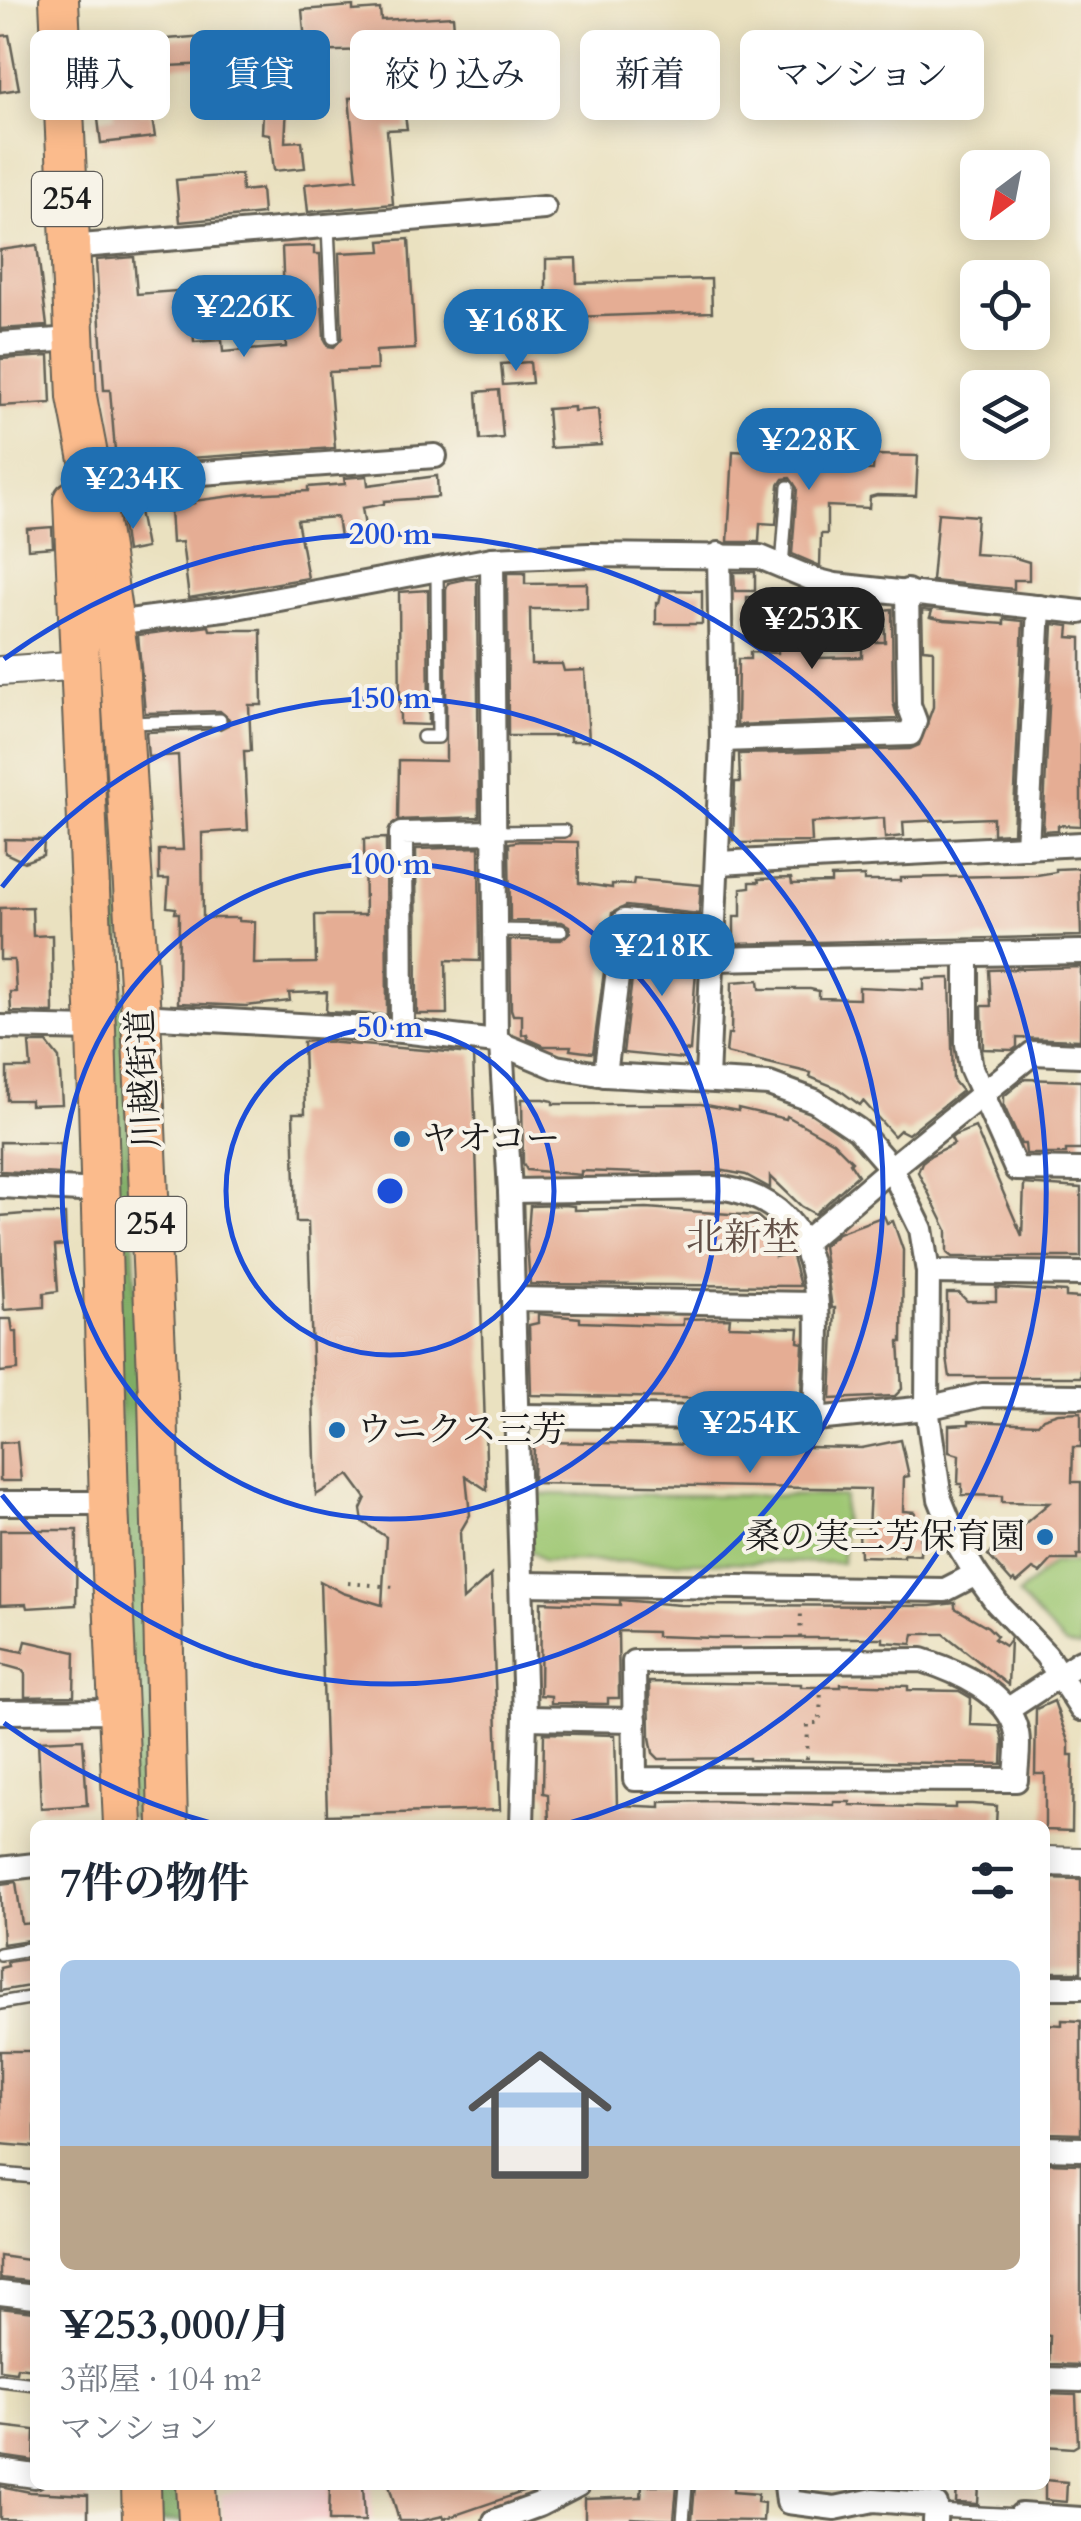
<!DOCTYPE html>
<html lang="ja">
<head>
<meta charset="utf-8">
<style>
	:root { --surface:#fff; --page:#f2f2f3; --text:#1f2937; --muted:#747a83; --line:#e0e1e3; --accent:#1f6fb2 }
	body { margin:0; font-family:Cardo,"Noto Serif JP",serif; background:var(--page); color:var(--text); height:100vh; display:flex; flex-direction:column; font-size:38px; white-space:nowrap }
	* { box-sizing:border-box; margin:0 }
	p { font-size:32px; color:var(--muted) }
	.icon { flex:none; width:55px; height:55px; fill:none; stroke:currentColor; stroke-width:2; stroke-linecap:round; stroke-linejoin:round }
	.map { position:relative; flex:1; overflow:hidden }
	.drawer { position:absolute; left:30px; top:1820px; width:1020px; height:670px; display:flex; flex-direction:column; background:var(--surface); border-radius:15px; box-shadow:0 5px 25px #0003 }
	.drawer>* { flex:none }
	.hud { position:absolute; left:30px; top:30px; width:1022px; height:90px; display:flex; gap:20px }
	.needle { width:65px; rotate:212deg }
	.buttons { position:absolute; left:960px; top:150px; display:grid; gap:20px }
	.buttons a { display:grid; place-items:center; width:90px; height:90px; border-radius:15px; background:var(--surface); box-shadow:0 5px 25px #0003; font-size:50px }
	.price { position:absolute; translate:-50% -85px; padding:0 22px; border-radius:35px; background:var(--accent); color:#fff; font-size:32px; line-height:65px; filter:drop-shadow(0 2px 5px #0008) }
	.price::after { content:''; position:absolute; left:50%; top:60px; width:30px; height:22px; margin-left:-15px; background:inherit; clip-path:polygon(0 0,100% 0,50% 100%) }
	.price.selected { background:#222; color:#fff }
	ul { padding:0; list-style:none }
	li { display:grid; align-content:center; gap:20px; height:530px; padding:0 30px }
	li+li { border-top:2px solid var(--line) }
	li span { display:grid; place-items:center; height:310px; border-radius:15px; color:#555 }
	li>.icon { margin-inline-start:auto }
	span .icon { width:180px; height:180px; fill:#fffc; stroke-width:1 }
	li b { font-size:42px }
	h2 { display:flex; justify-content:space-between; align-items:center; height:120px; padding:0 30px; font-size:42px }
	.chip { padding:0 35px; border-radius:15px; background:var(--surface); box-shadow:0 5px 25px #0003; font-size:35px; line-height:90px }
	.chip.selected { background:var(--accent); color:#fff }
	.map>svg:first-child { display:block }
</style>
</head>
<body>
<div class="map">
<svg width="1081" height="2521" viewBox="0 0 1081 2521">
	<rect width="100%" height="100%" fill="#f7f3e8"/>
	<filter id="ink" filterUnits="userSpaceOnUse"><feTurbulence type="fractalNoise" baseFrequency=".01" numOctaves="2"/><feDisplacementMap in="SourceGraphic" scale="20" xChannelSelector="R" yChannelSelector="G"/><feConvolveMatrix kernelMatrix="1 2 1 2 8 2 1 2 1" color-interpolation-filters="sRGB"/></filter>
	<filter id="wash" filterUnits="userSpaceOnUse"><feTurbulence type="fractalNoise" baseFrequency=".0048" numOctaves="4" result="noise"/><feDisplacementMap in="SourceGraphic" scale="40" xChannelSelector="R" yChannelSelector="G"/><feGaussianBlur stdDeviation="2.25" result="paint"/><feColorMatrix in="noise" values="0 0 0 0 0 0 0 0 0 0 0 0 0 0 0 0 0 1.4 0 .05"/><feComposite in="paint" operator="in"/></filter>
	<g filter="url(#wash)">
		<rect width="100%" height="100%" fill="#eae1c0"/>
		<!-- built -->
		<polygon fill="#f7d0cf" points="274,2485 371,2485 373,2521 222,2521 221,2494"/>
		<!-- green -->
		<g fill="#9fc773" stroke="#5e7248" stroke-width="2.5">
			<polygon points="530,1494 844,1496 842,1563 543,1561 530,1550"/>
			<polygon points="1053,1563 1081,1563 1081,1648 1066,1645 1018,1595"/>
		</g>
		<!-- forest -->
		<g fill="#7fac65" stroke="#4e6440" stroke-width="2.5">
			<polygon points="101,711 111,711 158,1817 130,1818"/>
			<polygon points="152,2485 186,2485 188,2521 153,2521"/>
		</g>
		<g id="blocks">
			<!-- building -->
			<g fill="#e5ad94">
				<polygon points="353,6 353,11 380,9 381,20 453,16 455,42 403,49 306,52 302,10"/>
				<polygon points="9,35 19,89 0,92 0,36"/>
				<polygon points="206,36 208,64 169,66 167,39"/>
				<polygon points="264,88 288,89 285,142 302,141 305,168 274,171 270,134 262,133"/>
				<polygon points="402,95 407,129 387,130 393,204 308,212 305,184 357,179 349,98"/>
				<polygon points="140,107 141,114 151,112 155,137 101,143 98,119 115,117 114,110"/>
				<polygon points="241,174 242,191 261,189 263,214 180,222 176,180"/>
				<polygon points="409,239 415,349 376,351 377,370 329,372 335,448 116,463 110,390 104,390 96,260 134,257 137,294 190,290 194,342 222,340 223,352 286,347 282,247 314,246 314,254 320,254 324,339 328,346 334,347 342,338 339,253 381,251 380,241"/>
				<polygon points="37,245 47,326 0,329 0,250"/>
				<polygon points="576,258 577,283 711,279 712,312 546,318 546,259"/>
				<polygon points="49,356 51,403 0,406 0,359"/>
				<polygon points="530,362 532,383 503,385 501,364"/>
				<polygon points="499,390 503,438 480,440 477,392"/>
				<polygon points="574,407 574,411 598,409 601,445 550,448 547,409"/>
				<polygon points="733,451 832,457 832,469 873,470 874,455 918,456 916,496 877,495 870,497 869,508 827,506 827,534 821,534 820,566 792,554 797,488 790,478 783,479 779,485 776,524 760,523 759,542 728,542"/>
				<polygon points="367,476 368,485 437,476 438,497 384,501 384,504 362,508 366,533 340,537 337,517 297,520 308,578 189,598 182,542 172,543 170,508 194,503 193,501 248,494 308,491 308,487 345,484 344,478"/>
				<polygon points="139,511 146,548 126,552 121,515"/>
				<polygon points="938,513 977,516 974,554 1009,556 1029,562 1029,580 1014,580 1014,589 932,581"/>
				<polygon points="52,527 53,547 28,549 27,529"/>
				<polygon points="734,572 755,572 755,591 735,591"/>
				<polygon points="507,573 525,573 525,584 587,583 587,609 530,609 531,664 562,664 564,671 585,670 589,741 570,741 570,736 508,736"/>
				<polygon points="466,579 477,579 479,817 398,820 399,760 446,761 446,590 448,583"/>
				<polygon points="798,589 822,597 820,658 862,657 862,642 885,642 884,610 892,609 893,702 898,719 737,725 738,659 750,659 750,652 778,653 778,617 747,617 747,597 797,598"/>
				<polygon points="428,590 429,725 400,724 399,592"/>
				<polygon points="662,590 702,591 702,624 656,624 656,603 659,603"/>
				<polygon points="922,610 932,611 930,617 944,620 1004,624 1004,619 1023,621 1013,833 993,834 993,818 964,819 903,822 904,836 885,838 884,818 811,823 812,842 739,843 738,840 733,840 735,782 740,782 739,754 910,749 919,745 933,707 933,650 923,649"/>
				<polygon points="1053,624 1069,626 1068,637 1081,638 1081,826 1058,825 1058,830 1043,831"/>
				<polygon points="209,626 210,630 261,630 262,705 249,705 251,751 244,751 248,830 202,833 203,918 239,918 239,921 255,922 254,964 316,963 315,915 365,915 364,839 386,838 387,1015 326,1012 327,992 289,993 290,1001 246,1006 178,1003 179,913 175,913 176,908 167,907 169,879 159,879 159,850 183,850 178,755 148,757 146,732 220,729 228,725 229,719 220,711 145,713 138,635"/>
				<polygon points="5,839 44,840 43,855 24,862 5,853"/>
				<polygon points="520,841 578,842 579,883 612,888 612,884 633,885 634,879 701,885 699,914 626,906 612,913 593,1053 570,1050 571,1046 544,1046 528,1039 527,1034 522,1035 522,1015 513,1015 511,1009 510,940 561,940 570,932 569,926 562,922 510,921 509,843"/>
				<polygon points="479,847 480,961 446,960 447,1014 417,1014 416,849"/>
				<polygon points="1079,868 1081,936 734,944 734,916 741,916 741,888 750,887 750,882 759,882 758,879 791,878 792,884 831,883 831,877 864,876 864,881 901,881 901,878 1037,875 1056,872 1056,869"/>
				<polygon points="32,907 33,936 52,935 53,1013 11,1012 10,992 16,992 14,960 0,960 0,908"/>
				<polygon points="637,938 698,944 690,1051 684,1050 683,1059 623,1053"/>
				<polygon points="1081,967 1080,1040 1017,1038 1017,1047 1013,1050 983,1049 982,1006 991,1006 989,970"/>
				<polygon points="950,978 953,1080 962,1091 908,1134 900,1130 894,1136 863,1101 860,1105 837,1088 810,1077 811,1073 726,1053 728,1034 731,1034 732,982 759,980 760,989 810,989 819,991 819,998 859,999 859,987 924,990 924,979"/>
				<polygon points="313,1041 473,1054 487,1490 466,1476 470,1515 460,1532 463,1600 491,1575 500,1810 327,1815 320,1581 343,1593 382,1605 386,1537 363,1522 361,1509 366,1498 349,1475 316,1495 308,1222 296,1222 293,1113 305,1113 303,1042"/>
				<polygon points="29,1043 47,1043 59,1058 62,1104 30,1105 30,1100 7,1100 7,1068 31,1068"/>
				<polygon points="1025,1079 1081,1081 1081,1150 1066,1150 1066,1154 1026,1154 1025,1144 1021,1144 1004,1106 1004,1096"/>
				<polygon points="522,1099 544,1099 553,1101 553,1104 701,1104 738,1111 738,1108 786,1119 787,1116 833,1142 852,1161 850,1163 858,1175 815,1214 801,1206 770,1176 770,1188 746,1175 719,1170 719,1173 668,1174 581,1171 581,1175 527,1170 523,1163"/>
				<polygon points="975,1127 1022,1236 1024,1184 1081,1188 1081,1257 952,1257 947,1253 947,1230 918,1172 922,1162 931,1155 954,1144 951,1138 955,1135"/>
				<polygon points="0,1142 60,1143 60,1174 0,1171"/>
				<polygon points="563,1205 574,1206 574,1210 647,1208 757,1216 776,1232 775,1257 791,1253 800,1286 530,1284 527,1245 530,1206"/>
				<polygon points="24,1214 65,1214 66,1245 55,1246 58,1291 44,1293 44,1307 4,1310 0,1216"/>
				<polygon points="884,1216 887,1223 893,1221 903,1250 902,1342 899,1342 902,1389 895,1396 831,1399 835,1308 832,1308 823,1246 838,1233"/>
				<polygon points="996,1288 1066,1292 1066,1297 1081,1298 1081,1377 950,1377 947,1358 947,1293 959,1293 967,1301 996,1301"/>
				<polygon points="538,1314 580,1318 580,1322 665,1325 683,1325 683,1319 730,1318 729,1326 799,1328 798,1342 803,1343 801,1399 796,1404 778,1404 778,1400 531,1395 529,1325 538,1323"/>
				<polygon points="0,1319 11,1319 13,1332 17,1332 18,1370 0,1372"/>
				<polygon points="1081,1412 1081,1447 1073,1447 1072,1482 1081,1482 1081,1555 1077,1555 1077,1560 1052,1560 1040,1573 1033,1569 1017,1583 1014,1580 1012,1582 988,1555 1049,1503 1002,1502 1002,1496 962,1495 962,1484 958,1484 959,1455 949,1452 949,1425 969,1424 969,1421 1038,1424 1043,1418 1058,1413"/>
				<polygon points="901,1440 909,1476 904,1477 903,1511 915,1512 914,1530 921,1530 920,1555 904,1554 904,1557 860,1556 859,1532 868,1530 870,1489 533,1483 534,1444 543,1442 862,1448"/>
				<polygon points="17,1442 21,1481 0,1481 0,1443"/>
				<polygon points="0,1530 77,1530 76,1605 27,1608 26,1604 0,1605"/>
				<polygon points="620,1600 680,1605 930,1606 955,1603 955,1608 988,1627 997,1636 994,1639 1005,1646 1010,1639 1008,1685 944,1634 914,1634 912,1644 883,1642 883,1638 714,1638 656,1636 656,1632 618,1631 619,1698 608,1698 608,1704 551,1703 551,1696 540,1695 541,1602 620,1605"/>
				<polygon points="26,1641 75,1652 74,1696 25,1697 25,1674 22,1670 0,1664 0,1647 23,1652"/>
				<polygon points="649,1682 801,1684 801,1687 841,1687 841,1684 908,1686 908,1690 959,1691 971,1698 970,1725 999,1726 1003,1740 1002,1764 749,1760 749,1758 659,1759 653,1753 650,1737"/>
				<polygon points="1054,1701 1069,1744 1069,1755 1073,1755 1072,1831 1045,1830 1045,1774 1035,1774 1036,1709"/>
				<polygon points="544,1733 615,1735 617,1805 660,1807 660,1802 713,1801 834,1805 834,1802 850,1802 850,1805 877,1806 955,1808 955,1804 972,1804 997,1806 996,1825 549,1825 548,1794 543,1793"/>
				<polygon points="83,1739 87,1805 41,1808 38,1741"/>
				<polygon points="1045,1878 1081,1879 1081,1972 1045,1972"/>
				<polygon points="16,1882 22,1924 35,1923 35,1939 3,1944 0,1884"/>
				<polygon points="35,1958 35,1985 0,1991 0,1968 8,1966 7,1962"/>
				<polygon points="1062,2020 1081,2021 1081,2134 1045,2133 1045,2024 1062,2025"/>
				<polygon points="0,2051 35,2051 35,2147 0,2144"/>
				<polygon points="1045,2163 1081,2164 1081,2365 1049,2364 1050,2336 1045,2335 1048,2192 1045,2192"/>
				<polygon points="0,2256 35,2261 35,2282 0,2278"/>
				<polygon points="0,2308 35,2312 35,2369 17,2367 16,2372 0,2370"/>
				<polygon points="1046,2394 1076,2395 1078,2445 1073,2448 1045,2446"/>
				<polygon points="0,2426 35,2430 34,2461 0,2456"/>
				<polygon points="1045,2480 1067,2482 1066,2502 1045,2500"/>
				<polygon points="330,2485 363,2485 365,2521 329,2521"/>
				<polygon points="389,2485 537,2485 537,2487 444,2519 443,2516 421,2521 399,2521"/>
				<polygon points="642,2485 677,2485 674,2520 631,2518 631,2521 585,2521 585,2499 641,2497"/>
				<polygon points="695,2485 733,2485 733,2492 758,2494 757,2502 764,2503 763,2521 692,2520"/>
				<polygon points="957,2485 979,2485 978,2504 956,2503"/>
				<polygon points="0,2486 30,2492 88,2495 88,2521 0,2519"/>
			</g>
		</g>
	</g>
	<g filter="url(#ink)">
		<use href="#blocks" fill-opacity="0" stroke="#646155" stroke-width="2.5"/>
		<g fill="none" stroke-linecap="round" stroke-linejoin="round">
			<!-- service casing -->
			<g stroke="#646155" stroke-width="16">
				<g id="service">
					<polyline points="328,226 333,338"/>
					<polyline points="782,567 788,487"/>
					<polyline points="129,723 220,720"/>
					<polyline points="423,737 438,737 437,568"/>
					<polyline points="496,832 564,831"/>
					<polyline points="496,930 561,931"/>
					<polyline points="0,1954 35,1948"/>
					<polyline points="0,2003 35,1997"/>
					<polyline points="0,2174 35,2177"/>
					<polyline points="0,2380 35,2384"/>
					<polyline points="936,2511 1021,2515"/>
					<polyline points="683,2521 686,2485"/>
				</g>
			</g>
			<!-- minor casing -->
			<g stroke="#646155" stroke-width="28">
				<g id="minor">
					<polyline points="69,247 544,208"/>
					<polyline points="0,344 73,339"/>
					<polyline points="93,481 435,456"/>
					<polyline points="492,559 496,1042"/>
					<polyline points="104,630 113,623 231,608 492,559 589,555 760,557 815,580 835,585 1081,612"/>
					<polyline points="722,740 910,734 915,721 909,705 907,591"/>
					<polyline points="1027,847 1039,607"/>
					<polyline points="719,863 1081,844"/>
					<polyline points="967,955 967,1044 971,1068 1016,1169 1081,1170"/>
					<polyline points="713,959 1081,952"/>
					<polyline points="141,1016 402,1031 496,1042 556,1067 605,1075 769,1084 815,1101 858,1130 891,1168 921,1229 928,1272 927,1408 940,1499 958,1544 976,1574 997,1603 1046,1655 1081,1709"/>
					<polyline points="0,1027 96,1029"/>
					<polyline points="402,1031 401,834 496,832"/>
					<polyline points="501,1044 510,1191 525,1718 522,1825"/>
					<polyline points="605,1075 624,921 716,931"/>
					<polyline points="707,1079 722,740 719,554"/>
					<polyline points="0,1186 101,1191"/>
					<path d="M 510,1191 L 724,1188 C 841,1208 816,1331 815,1419"/>
					<polyline points="805,1242 891,1168 1033,1053 1081,1055"/>
					<polyline points="928,1272 1081,1274"/>
					<polyline points="513,1299 816,1304"/>
					<polyline points="516,1416 815,1419 927,1408 982,1395 1081,1396"/>
					<polyline points="0,1503 109,1503"/>
					<polyline points="522,1584 945,1590 976,1574"/>
					<path d="M 922,1660 C 957,1671 1009,1693 1017,1733 C 1020,1747 1016,1766 1016,1780 L 635,1779 L 634,1662 Z"/>
					<polyline points="1007,1710 1081,1661"/>
					<polyline points="0,1712 118,1711"/>
					<polyline points="525,1718 635,1720"/>
					<polyline points="0,1869 35,1865"/>
					<polyline points="1045,1987 1081,1987"/>
					<polyline points="1045,2148 1081,2149"/>
					<polyline points="0,2293 35,2297"/>
					<polyline points="1045,2379 1081,2380"/>
					<polyline points="0,2471 35,2476"/>
					<polyline points="786,2485 788,2502 835,2508 874,2500 936,2505 935,2521"/>
					<polyline points="1021,2515 1081,2519"/>
					<polyline points="495,2521 539,2505 578,2485"/>
				</g>
			</g>
			<!-- tertiary casing -->
			<g stroke="#646155" stroke-width="32">
				<g id="tertiary">
					<polyline points="0,671 82,665"/>
					<polyline points="1045,1861 1081,1862"/>
				</g>
			</g>
			<!-- trunk casing -->
			<g stroke="#646155" stroke-width="42">
				<g id="trunk">
					<polyline points="59,0 77,397 93,481 119,659 141,1016 158,1396 168,1825"/>
					<polyline points="73,500 96,1029 109,1503 123,1825"/>
					<polyline points="141,2485 142,2521"/>
					<polyline points="196,2485 198,2521"/>
				</g>
			</g>
			<!-- path -->
			<g stroke="#646155" stroke-width="4" stroke-dasharray="2.5 8" stroke-linecap="butt">
				<polyline points="348,1583 394,1587"/>
				<polyline points="800,1638 801,1612"/>
				<polyline points="807,1759 808,1723 820,1723 821,1681"/>
			</g>
			<!-- service -->
			<use href="#service" stroke="#fff" stroke-width="11"/>
			<!-- minor -->
			<use href="#minor" stroke="#fff" stroke-width="22"/>
			<!-- tertiary -->
			<use href="#tertiary" stroke="#fff" stroke-width="28"/>
			<!-- trunk -->
			<use href="#trunk" stroke="#fbbb8c" stroke-width="38"/>
		</g>
	</g>
	<!-- distance rings -->
	<g fill="none" stroke="#1d4ed8" stroke-width="5">
		<circle cx="390" cy="1191" r="164"/>
		<circle cx="390" cy="1191" r="328"/>
		<path d="M2 887A493 493 0 1 1 2 1495"/>
		<path d="M214 1824A657 657 0 0 1 4 1723M4 659A657 657 0 1 1 566 1824"/>
	</g>
	<!-- markers -->
	<g fill="#1f6fb2" stroke="#f7f3e8" stroke-width="4">
		<circle cx="402" cy="1139" r="10"/>
		<circle cx="337" cy="1430" r="10"/>
		<circle cx="1045" cy="1537" r="10"/>
	</g>
	<g text-anchor="middle" dominant-baseline="central" stroke-width="8" stroke-linejoin="round" paint-order="stroke">
		<!-- shield labels -->
		<g fill="#f7f3e8" stroke="#5e5c59" stroke-width="2.5">
			<rect x="32" y="172" width="70" height="54" rx="8"/>
			<rect x="116" y="1197" width="70" height="54" rx="8"/>
		</g>
		<g font-size="32" font-weight="bold" fill="#1c1c1c">
			<text x="67" y="199">254</text>
			<text x="151" y="1224">254</text>
		</g>
		<!-- street labels -->
		<g font-size="35" fill="#1c1c1c" stroke="#f7f3e8">
			<text transform="translate(144 1079) rotate(-93)">川越街道</text>
		</g>
		<!-- poi labels -->
		<g font-size="35" fill="#1c1c1c" stroke="#f7f3e8" text-anchor="start">
			<text x="422" y="1139">ヤオコー</text>
			<text x="357" y="1430">ウニクス三芳</text>
			<text x="1025" y="1537" text-anchor="end">桑の実三芳保育園</text>
		</g>
		<!-- neighbourhood labels -->
		<g font-size="38" fill="#624f46" stroke="#f7f3e8">
			<text x="743" y="1238">北新埜</text>
		</g>
	</g>
	<circle cx="390" cy="1191" r="15" fill="#1d4ed8" stroke="#f7f3e8" stroke-width="5"/>
	<g font-size="30" text-anchor="middle" font-weight="bold" fill="#1d4ed8" stroke="#f7f3e8" stroke-width="8" stroke-linejoin="round" paint-order="stroke">
		<text x="390" y="544">200 m</text>
		<text x="390" y="708">150 m</text>
		<text x="390" y="874">100 m</text>
		<text x="390" y="1037">50 m</text>
	</g>
</svg>
<div class="buttons">
<a><svg class="needle" viewBox="-14 -14 28 28"><path d="M0-13l5 13h-10z" fill="#e53935"/><path d="M0 13l5-13h-10z" fill="#747a83"/></svg></a>
<a><svg class="icon" aria-label="locate" viewBox="0 0 24 24"><circle cx="12" cy="12" r="6"/><path d="M12 2v4M12 18v4M2 12h4M18 12h4"/></svg></a>
<a><svg class="icon" aria-label="layers" viewBox="0 0 24 24"><path d="M12 4l9 5-9 5-9-5zM3 14l9 5 9-5"/></svg></a>
</div>
<b class="price" style="left:244px;top:360px">¥226K</b>
<b class="price" style="left:516px;top:374px">¥168K</b>
<b class="price" style="left:809px;top:493px">¥228K</b>
<b class="price" style="left:133px;top:532px">¥234K</b>
<b class="price selected" style="left:812px;top:672px">¥253K</b>
<b class="price" style="left:662px;top:999px">¥218K</b>
<b class="price" style="left:750px;top:1476px">¥254K</b>
<div class="hud">
<a class="chip">購入</a>
<a class="chip selected">賃貸</a>
<a class="chip">絞り込み</a>
<a class="chip">新着</a>
<a class="chip">マンション</a>
</div>
<section class="drawer">
<h2>7件の物件<svg class="icon" aria-label="filters" viewBox="0 0 24 24"><path d="M4 7h16M4 17h16"/><circle cx="9" cy="7" r="2"/><circle cx="15" cy="17" r="2"/></svg></h2>
<ul>
<li><span style="background:linear-gradient(#a9c7e8 60%,#b9a48a 0)"><svg class="icon" aria-label="home" viewBox="0 0 24 24"><path d="M3 11l9-7 9 7M6 9v11h12V9"/></svg></span><div><b>¥253,000/月</b><p>3部屋 · 104 m²</p><p>マンション</p></div></li>
</ul>
</section>
</div>
</body>
</html>
